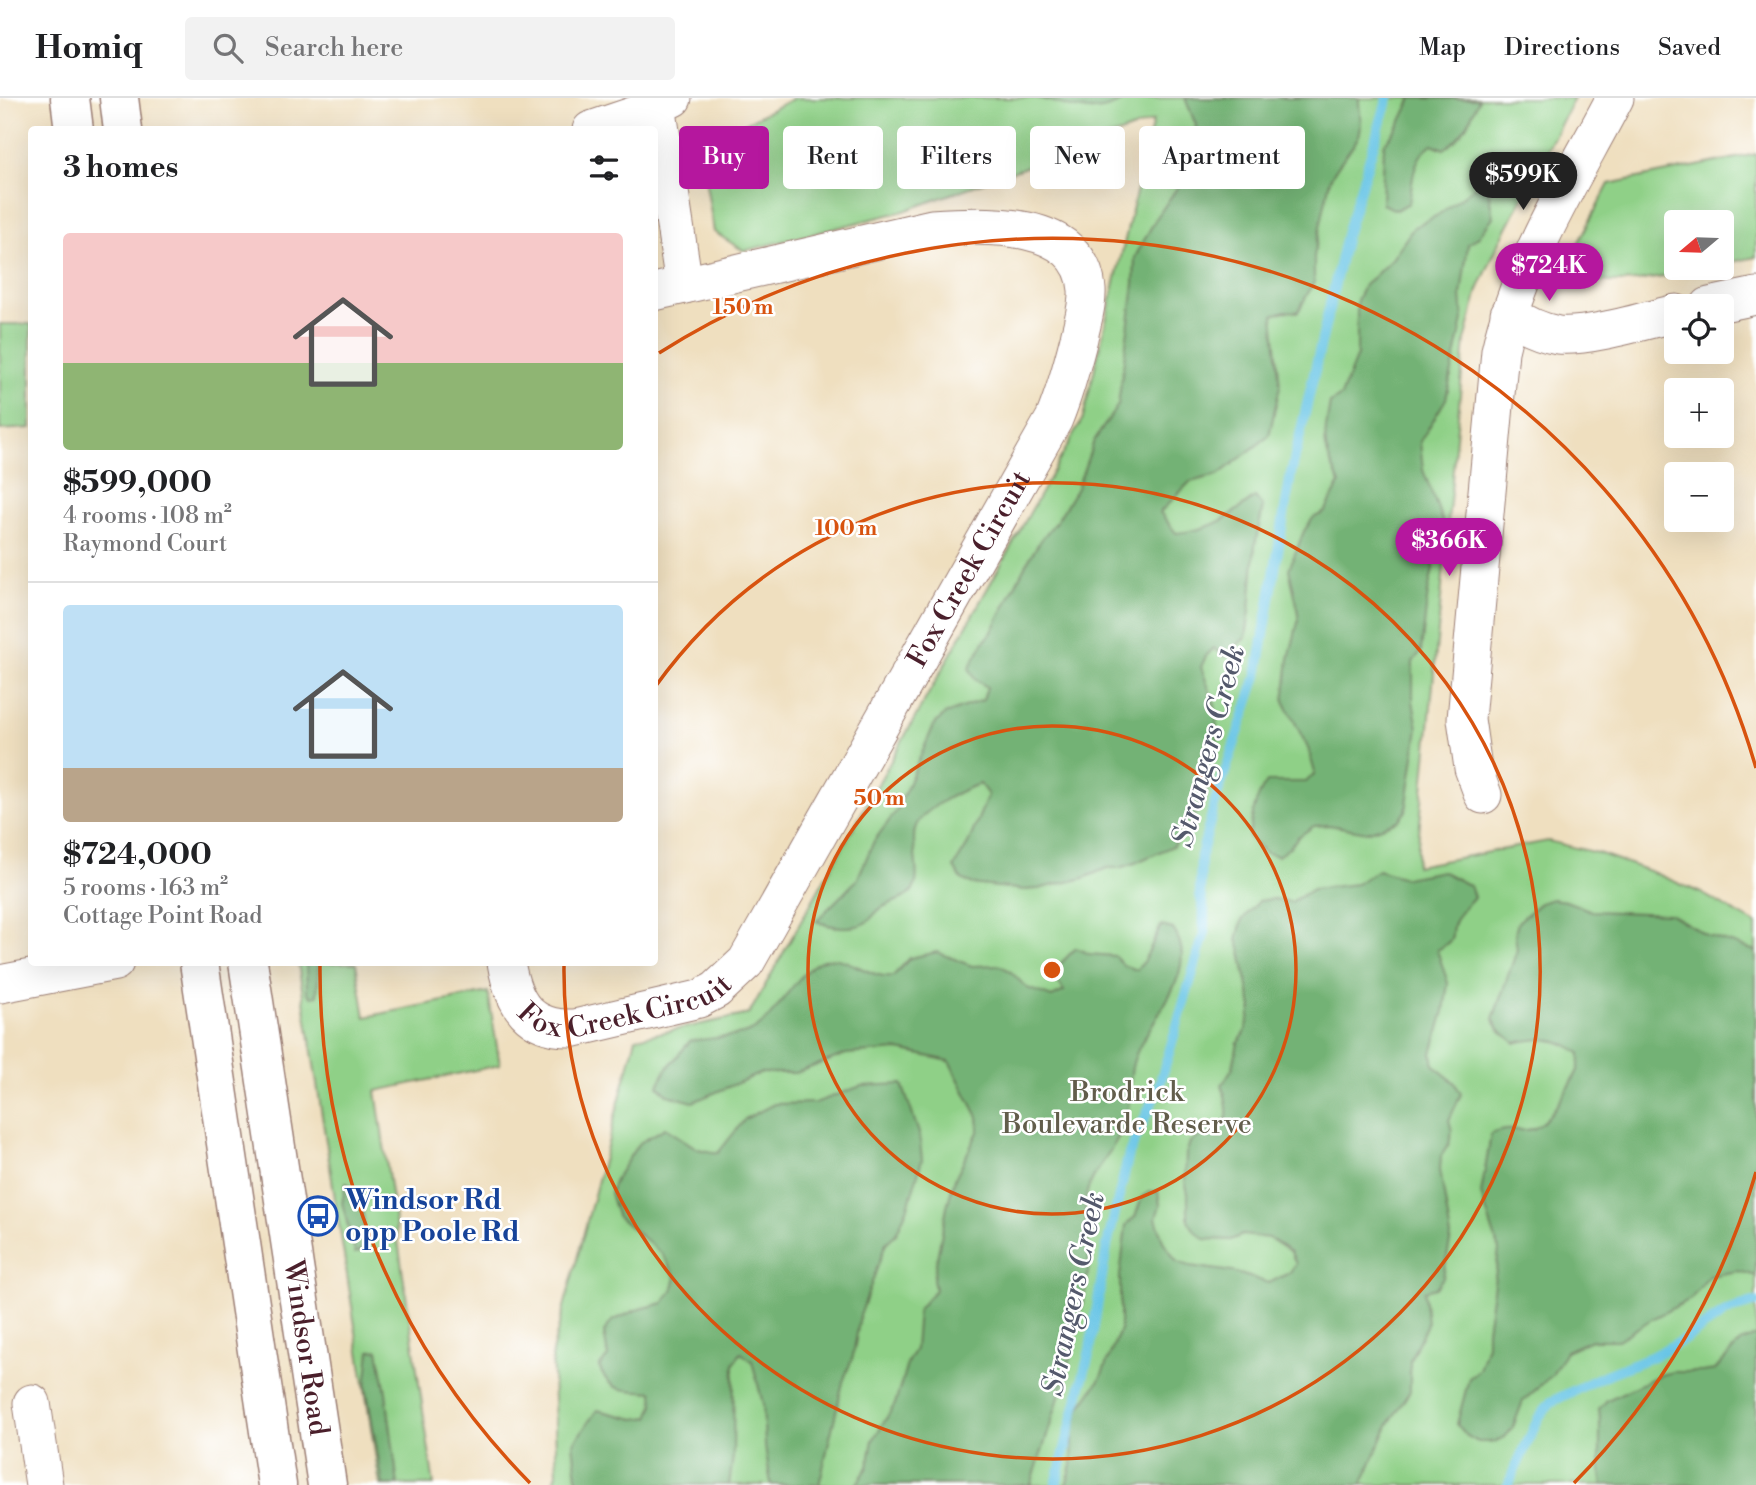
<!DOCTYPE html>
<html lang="en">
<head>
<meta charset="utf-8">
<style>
	:root { --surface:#fff; --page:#f2f2f2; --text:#202124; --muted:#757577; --line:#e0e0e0; --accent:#b5179e }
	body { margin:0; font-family:"Libre Bodoni",serif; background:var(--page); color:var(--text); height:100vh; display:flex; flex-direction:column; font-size:26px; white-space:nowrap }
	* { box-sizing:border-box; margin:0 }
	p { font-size:23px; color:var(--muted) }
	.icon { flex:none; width:38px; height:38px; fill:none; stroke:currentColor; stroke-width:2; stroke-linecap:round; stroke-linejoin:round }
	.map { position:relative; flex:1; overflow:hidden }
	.sheet { position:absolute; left:28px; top:28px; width:630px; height:840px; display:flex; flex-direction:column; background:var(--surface); border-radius:7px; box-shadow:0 7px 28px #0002 }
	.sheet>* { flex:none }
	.banner { position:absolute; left:679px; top:28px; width:665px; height:63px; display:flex; gap:14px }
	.needle { width:46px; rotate:251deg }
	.controls { position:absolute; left:1664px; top:112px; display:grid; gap:14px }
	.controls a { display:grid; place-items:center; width:70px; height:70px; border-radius:7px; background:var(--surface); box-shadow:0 7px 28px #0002; font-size:35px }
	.price { position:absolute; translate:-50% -60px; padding:0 16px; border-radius:24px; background:var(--accent); color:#fff; font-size:23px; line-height:46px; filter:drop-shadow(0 2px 4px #0008) }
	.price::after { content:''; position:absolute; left:50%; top:42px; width:21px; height:16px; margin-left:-10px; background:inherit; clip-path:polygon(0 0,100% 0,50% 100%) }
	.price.current { background:#222; color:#fff }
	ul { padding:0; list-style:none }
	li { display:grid; align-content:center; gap:14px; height:371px; padding:0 35px }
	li+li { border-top:2px solid var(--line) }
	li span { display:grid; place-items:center; height:217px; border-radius:7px; color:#555 }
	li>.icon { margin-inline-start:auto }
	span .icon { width:126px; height:126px; fill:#fffc; stroke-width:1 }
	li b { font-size:30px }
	h2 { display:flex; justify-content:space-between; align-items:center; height:84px; padding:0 35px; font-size:30px }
	.chip { padding:0 24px; border-radius:7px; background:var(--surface); box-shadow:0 7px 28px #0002; font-size:24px; line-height:63px }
	.chip.current { background:var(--accent); color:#fff }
	header { display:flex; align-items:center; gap:42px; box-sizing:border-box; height:98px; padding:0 35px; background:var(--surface); border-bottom:2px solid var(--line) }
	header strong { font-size:33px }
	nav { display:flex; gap:38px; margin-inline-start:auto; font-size:24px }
	.search { width:490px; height:63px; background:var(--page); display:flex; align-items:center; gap:18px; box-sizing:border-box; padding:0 24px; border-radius:7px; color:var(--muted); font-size:26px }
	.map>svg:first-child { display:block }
</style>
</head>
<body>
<header>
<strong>Homiq</strong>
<div class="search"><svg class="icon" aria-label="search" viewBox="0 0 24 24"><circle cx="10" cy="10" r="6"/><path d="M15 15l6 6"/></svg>Search here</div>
<nav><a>Map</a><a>Directions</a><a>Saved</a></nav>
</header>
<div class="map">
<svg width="1756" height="1387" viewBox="0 0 1756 1387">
	<rect width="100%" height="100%" fill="#fff"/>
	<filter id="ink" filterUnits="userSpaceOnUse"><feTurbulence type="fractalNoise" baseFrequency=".0143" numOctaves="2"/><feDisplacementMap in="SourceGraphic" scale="14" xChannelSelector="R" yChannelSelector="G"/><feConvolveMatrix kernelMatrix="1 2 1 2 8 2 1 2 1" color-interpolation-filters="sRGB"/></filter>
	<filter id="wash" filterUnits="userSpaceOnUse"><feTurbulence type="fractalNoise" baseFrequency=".00686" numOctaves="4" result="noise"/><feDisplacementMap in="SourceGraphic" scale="28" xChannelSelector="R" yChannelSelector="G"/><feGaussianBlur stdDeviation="1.57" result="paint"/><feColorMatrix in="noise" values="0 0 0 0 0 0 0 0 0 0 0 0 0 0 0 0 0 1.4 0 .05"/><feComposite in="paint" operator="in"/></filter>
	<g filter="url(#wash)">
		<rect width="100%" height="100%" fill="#efdfbf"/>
		<!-- green -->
		<g fill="#8fd087" stroke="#6c7859" stroke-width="2">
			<polygon points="794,0 1574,0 1498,147 1478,192 1465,243 1416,768 1548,743 1601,756 1652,774 1701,795 1756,826 1756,1387 552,1387 557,1376 552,1254 636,940 749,916 1083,320 1153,23 904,113 744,153 714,134 704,74 724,36"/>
			<path d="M 1756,56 L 1756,159 L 1722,166 L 1722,124 L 1676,124 L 1676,170 L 1704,170 C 1661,179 1605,196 1565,171 L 1609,86 Z"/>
			<polygon points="0,226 31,226 31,330 0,332"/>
			<polygon points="298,865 356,865 365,919 488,894 500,967 376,993 434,1387 380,1387"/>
		</g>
		<!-- forest -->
		<g fill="#73b274" stroke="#5e6850" stroke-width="2">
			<path d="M 1037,0 L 1128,0 C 1092,23 1075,8 1037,0 Z"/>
			<path d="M 1185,0 L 1359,0 C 1358,11 1363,23 1360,34 C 1357,48 1336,65 1330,82 L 1314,158 L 1314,184 L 1298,214 L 1285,213 L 1273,217 L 1280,288 L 1269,338 L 1218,377 L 1190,384 L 1160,414 L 1176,435 C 1213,432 1227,420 1255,399 L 1263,409 L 1255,447 L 1250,513 L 1246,539 L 1225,559 L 1214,550 L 1206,558 L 1201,569 L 1215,607 L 1218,640 L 1206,696 L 1190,727 L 1173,748 L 1135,765 L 1120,770 L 1107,770 L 1084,780 L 1038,791 L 1025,792 L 971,786 L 960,780 L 954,769 L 968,746 L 988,697 L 980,686 C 962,691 920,712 915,731 C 911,748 919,768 916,785 C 912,801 895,802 883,809 C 875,813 874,819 868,823 C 855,833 829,829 816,823 L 857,782 L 874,743 L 897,712 L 934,627 L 945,616 L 983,602 L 987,589 L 976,582 L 969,570 L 983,545 L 992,534 L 1026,466 L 1040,443 L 1058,421 L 1077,390 L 1094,343 L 1118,307 L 1134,186 L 1135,159 L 1155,122 L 1179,87 L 1192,56 L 1196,27 Z"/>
			<path d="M 1412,0 L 1479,1 C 1470,23 1464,38 1444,51 L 1432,46 C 1412,60 1413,82 1409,105 L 1396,112 L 1382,106 L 1384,47 L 1400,25 Z"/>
			<path d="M 1476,88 L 1488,90 L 1493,119 L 1478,139 L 1468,146 L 1461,197 L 1463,222 L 1446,301 L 1420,344 L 1423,372 L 1443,424 L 1428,494 L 1421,553 L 1413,564 L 1413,603 L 1418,630 L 1406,713 L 1398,723 L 1367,734 L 1329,727 L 1314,728 L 1298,739 L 1289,750 L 1278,758 L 1264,754 L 1249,739 C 1252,718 1254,702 1267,684 L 1306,684 L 1315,675 L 1308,650 L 1284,603 L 1289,561 L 1298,524 L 1298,511 L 1289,471 L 1304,433 L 1313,420 L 1325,414 L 1340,385 C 1322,347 1323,347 1330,305 L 1341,298 L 1357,257 L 1357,202 L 1364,188 L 1392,161 L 1414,129 L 1438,117 Z"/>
			<path d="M 1378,772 L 1405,780 L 1442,773 L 1470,788 L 1474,799 C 1468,806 1460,813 1456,821 C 1447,836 1461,839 1437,852 L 1448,885 L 1444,913 L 1432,955 L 1434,968 L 1454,984 L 1461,996 L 1449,1022 L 1452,1033 L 1449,1046 L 1441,1058 L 1440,1072 L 1451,1139 L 1443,1179 L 1436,1190 L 1424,1193 L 1427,1226 L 1410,1262 L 1410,1293 L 1388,1327 L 1362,1387 L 1066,1387 L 1072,1367 L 1073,1336 L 1080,1310 L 1100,1281 L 1120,1232 L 1120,1178 L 1126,1127 L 1135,1119 L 1142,1099 L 1149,1094 L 1158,1093 L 1160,1107 L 1156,1120 L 1163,1143 L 1177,1164 L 1190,1168 L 1233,1174 L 1269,1185 L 1289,1175 L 1296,1166 L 1291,1154 L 1269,1140 L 1242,1137 L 1231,1142 L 1205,1141 L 1195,1133 L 1188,1122 L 1188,1095 L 1185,1083 L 1186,1056 L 1190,1044 C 1225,1025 1235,1031 1222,987 L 1233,969 L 1238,945 L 1245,935 L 1252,910 L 1241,853 L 1237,842 L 1242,822 L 1259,803 L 1272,801 L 1291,804 L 1313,791 L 1356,786 Z"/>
			<path d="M 1552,801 L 1566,803 L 1592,813 L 1670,816 L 1709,838 L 1756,853 L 1756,1178 L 1738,1173 L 1709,1178 L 1691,1201 L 1655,1219 L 1618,1242 L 1591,1242 L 1566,1253 L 1552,1277 L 1523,1303 L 1513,1329 L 1505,1339 L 1494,1344 L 1478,1344 L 1467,1338 L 1457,1326 L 1469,1280 L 1479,1272 L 1487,1246 L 1487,1232 L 1499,1152 L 1481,1096 L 1491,1036 C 1510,1027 1522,1036 1535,1030 C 1548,1024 1572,986 1578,972 C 1580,966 1580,961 1580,955 C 1557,939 1541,939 1515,945 L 1499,931 L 1493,921 L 1517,852 L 1515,836 L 1518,824 L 1540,805 Z"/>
			<path d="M 1161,828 L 1173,831 C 1204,874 1145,923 1133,965 C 1128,984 1131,1004 1126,1023 C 1120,1044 1089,1078 1086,1098 C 1083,1120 1091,1144 1089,1167 C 1080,1242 1054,1315 1031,1387 L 856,1387 L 868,1369 L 873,1342 L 895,1306 L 908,1263 L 915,1251 L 918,1211 L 935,1192 L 933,1181 L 947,1108 L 955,1080 L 979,1032 L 978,1019 L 949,963 L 899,952 L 846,956 L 796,975 L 761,975 L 693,1004 L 668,997 L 658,988 L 665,973 L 690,943 C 709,940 732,940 749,934 C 776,924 798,866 827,861 C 848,857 869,881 893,878 L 910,860 L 937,854 L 972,868 L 998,867 L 1009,872 L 1027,890 L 1052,899 L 1064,893 L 1057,882 L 1057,869 L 1076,850 L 1089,856 L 1115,858 L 1123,867 L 1136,872 L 1143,865 Z"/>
			<polygon points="306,865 319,865 317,898 311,899 307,894"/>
			<path d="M 902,986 L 919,1035 L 922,1062 L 908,1109 L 896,1136 L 886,1145 L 860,1218 L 853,1258 L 843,1284 L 819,1387 L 771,1387 L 765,1348 L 763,1306 L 752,1263 L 741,1255 L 734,1265 L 733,1359 L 729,1387 L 578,1387 L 573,1346 L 597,1312 L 635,1321 L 649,1319 L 654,1307 L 653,1294 C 627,1291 611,1297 599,1269 L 608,1259 L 604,1234 L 612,1223 L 636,1212 L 663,1205 L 672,1193 L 676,1179 L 662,1156 L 617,1118 L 610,1095 L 615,1082 L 638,1046 L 665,1030 L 698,1051 L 718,1055 L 745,1021 L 774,1006 L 815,1005 L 861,988 Z"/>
			<path d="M 346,1085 L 359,1092 C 362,1111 368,1134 361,1153 L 355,1155 L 342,1105 Z"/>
			<path d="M 1756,1238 L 1756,1387 L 1603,1387 C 1597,1362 1602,1337 1599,1311 L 1607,1302 L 1660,1277 L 1673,1274 L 1702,1274 L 1715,1272 L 1740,1244 Z"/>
			<polygon points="378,1252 386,1294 398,1387 383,1387 366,1289 370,1253"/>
		</g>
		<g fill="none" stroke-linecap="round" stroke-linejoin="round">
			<!-- stream -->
			<g stroke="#67c5e6" stroke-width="10">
				<polyline points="1056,1387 1090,1252 1107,1148 1129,1056 1159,988 1204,837 1204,812 1200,797 1201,758 1216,701 1257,578 1291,376 1346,137 1388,0"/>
				<polyline points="1508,1387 1539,1319 1551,1304 1603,1278 1651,1259 1685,1241 1727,1213 1756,1204"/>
			</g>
		</g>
	</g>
	<g filter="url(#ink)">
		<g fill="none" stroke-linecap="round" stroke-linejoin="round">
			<!-- minor casing -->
			<g stroke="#9c7f75" stroke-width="39">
				<g id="minor">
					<polyline points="657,7 684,187"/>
					<polyline points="591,32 641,15 673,0"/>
					<polyline points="1709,208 1756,198"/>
					<path d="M 1509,216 C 1524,226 1540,234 1558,237 C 1587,240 1647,222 1676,215"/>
					<path d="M 1483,697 L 1473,670 L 1466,621 L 1500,253 C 1520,163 1572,82 1615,0"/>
					<path id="s1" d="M 506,864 C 513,906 529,932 575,930 L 699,901 L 716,892 L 746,864 L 1054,321 C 1065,294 1072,268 1079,240 C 1082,225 1088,208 1087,192 C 1082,121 983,126 932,130 L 654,194"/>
					<polyline points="0,886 115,864"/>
					<polyline points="32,1305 44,1387"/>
				</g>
			</g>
			<!-- major casing -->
			<g stroke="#9c7f75" stroke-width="41">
				<g id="major">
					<polyline points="70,0 74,32"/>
					<polyline points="119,0 123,32"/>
					<polyline points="199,864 277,1387"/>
					<path id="s2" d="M 248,864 L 327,1387"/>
				</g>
			</g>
			<!-- minor -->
			<use href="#minor" stroke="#fff" stroke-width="37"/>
			<!-- major -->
			<use href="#major" stroke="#fff" stroke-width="38"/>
		</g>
	</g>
	<!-- distance rings -->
	<g fill="none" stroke="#d8530f" stroke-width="3.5">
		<circle cx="1052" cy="872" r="244"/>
		<path d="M655 589A488 488 0 1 1 564 868"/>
		<path d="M1756 1074A732 732 0 0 1 1574 1385M530 1385A732 732 0 0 1 320 866M659 255A732 732 0 0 1 1756 670"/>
	</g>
	<!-- icons -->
	<defs>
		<g id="bus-ring" transform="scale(2.0125)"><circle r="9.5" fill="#fff" stroke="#1a4fb4" stroke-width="1.5"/><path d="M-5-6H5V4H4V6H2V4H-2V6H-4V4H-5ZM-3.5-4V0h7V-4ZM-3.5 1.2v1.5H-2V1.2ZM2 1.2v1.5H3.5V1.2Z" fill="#1a4fb4"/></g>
	</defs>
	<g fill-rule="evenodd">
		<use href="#bus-ring" x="318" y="1118"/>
	</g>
	<g text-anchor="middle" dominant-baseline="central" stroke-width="5" stroke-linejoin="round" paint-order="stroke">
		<!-- street labels -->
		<g font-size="28" fill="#4a1f2b" stroke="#fff">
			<text stroke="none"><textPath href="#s1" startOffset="747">Fox Creek Circuit</textPath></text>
			<text stroke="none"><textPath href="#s1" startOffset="159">Fox Creek Circuit</textPath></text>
			<text stroke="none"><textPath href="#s2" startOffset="390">Windsor Road</textPath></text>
		</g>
		<!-- park labels -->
		<g font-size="28" fill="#625d4b" stroke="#fff">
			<text x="1127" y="994">Brodrick<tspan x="1127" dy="32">Boulevarde Reserve</tspan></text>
		</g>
		<!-- transit labels -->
		<g font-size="28" font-weight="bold" fill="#164399" stroke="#fff" text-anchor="start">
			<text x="345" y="1102">Windsor Rd<tspan x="345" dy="32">opp Poole Rd</tspan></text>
		</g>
		<!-- water labels -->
		<g font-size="30" font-style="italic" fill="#54596c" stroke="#fff">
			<text transform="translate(1209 648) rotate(-75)">Strangers Creek</text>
			<text transform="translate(1074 1196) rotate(-78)">Strangers Creek</text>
		</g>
	</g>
	<circle cx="1052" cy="872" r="10" fill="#d8530f" stroke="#fff" stroke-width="3.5"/>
	<g font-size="21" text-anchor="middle" font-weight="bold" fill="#d8530f" stroke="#fff" stroke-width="5" stroke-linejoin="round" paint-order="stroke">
		<text x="743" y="216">150 m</text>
		<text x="846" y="437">100 m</text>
		<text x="879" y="707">50 m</text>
	</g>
</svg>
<div class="controls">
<a><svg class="needle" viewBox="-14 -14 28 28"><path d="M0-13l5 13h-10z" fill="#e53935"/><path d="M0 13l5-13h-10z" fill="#757577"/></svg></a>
<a><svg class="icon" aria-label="locate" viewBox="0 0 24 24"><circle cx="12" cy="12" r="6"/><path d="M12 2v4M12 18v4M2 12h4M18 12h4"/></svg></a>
<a>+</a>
<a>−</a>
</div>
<b class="price current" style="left:1523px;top:114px">$599K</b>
<b class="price" style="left:1549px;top:205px">$724K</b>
<b class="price" style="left:1449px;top:480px">$366K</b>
<div class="banner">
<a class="chip current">Buy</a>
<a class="chip">Rent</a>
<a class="chip">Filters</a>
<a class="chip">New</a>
<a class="chip">Apartment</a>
</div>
<section class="sheet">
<h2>3 homes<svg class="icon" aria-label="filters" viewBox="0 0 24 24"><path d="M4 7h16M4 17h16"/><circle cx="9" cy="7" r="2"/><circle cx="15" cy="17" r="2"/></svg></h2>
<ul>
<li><span style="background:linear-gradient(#f6c9c9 60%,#8fb573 0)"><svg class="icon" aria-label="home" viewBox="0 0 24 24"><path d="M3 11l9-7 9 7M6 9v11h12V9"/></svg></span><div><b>$599,000</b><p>4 rooms · 108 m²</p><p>Raymond Court</p></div></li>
<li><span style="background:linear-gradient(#bfe0f5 75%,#b9a48a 0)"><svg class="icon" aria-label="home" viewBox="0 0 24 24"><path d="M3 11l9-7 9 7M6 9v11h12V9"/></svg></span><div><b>$724,000</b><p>5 rooms · 163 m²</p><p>Cottage Point Road</p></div></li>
</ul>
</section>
</div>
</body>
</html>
